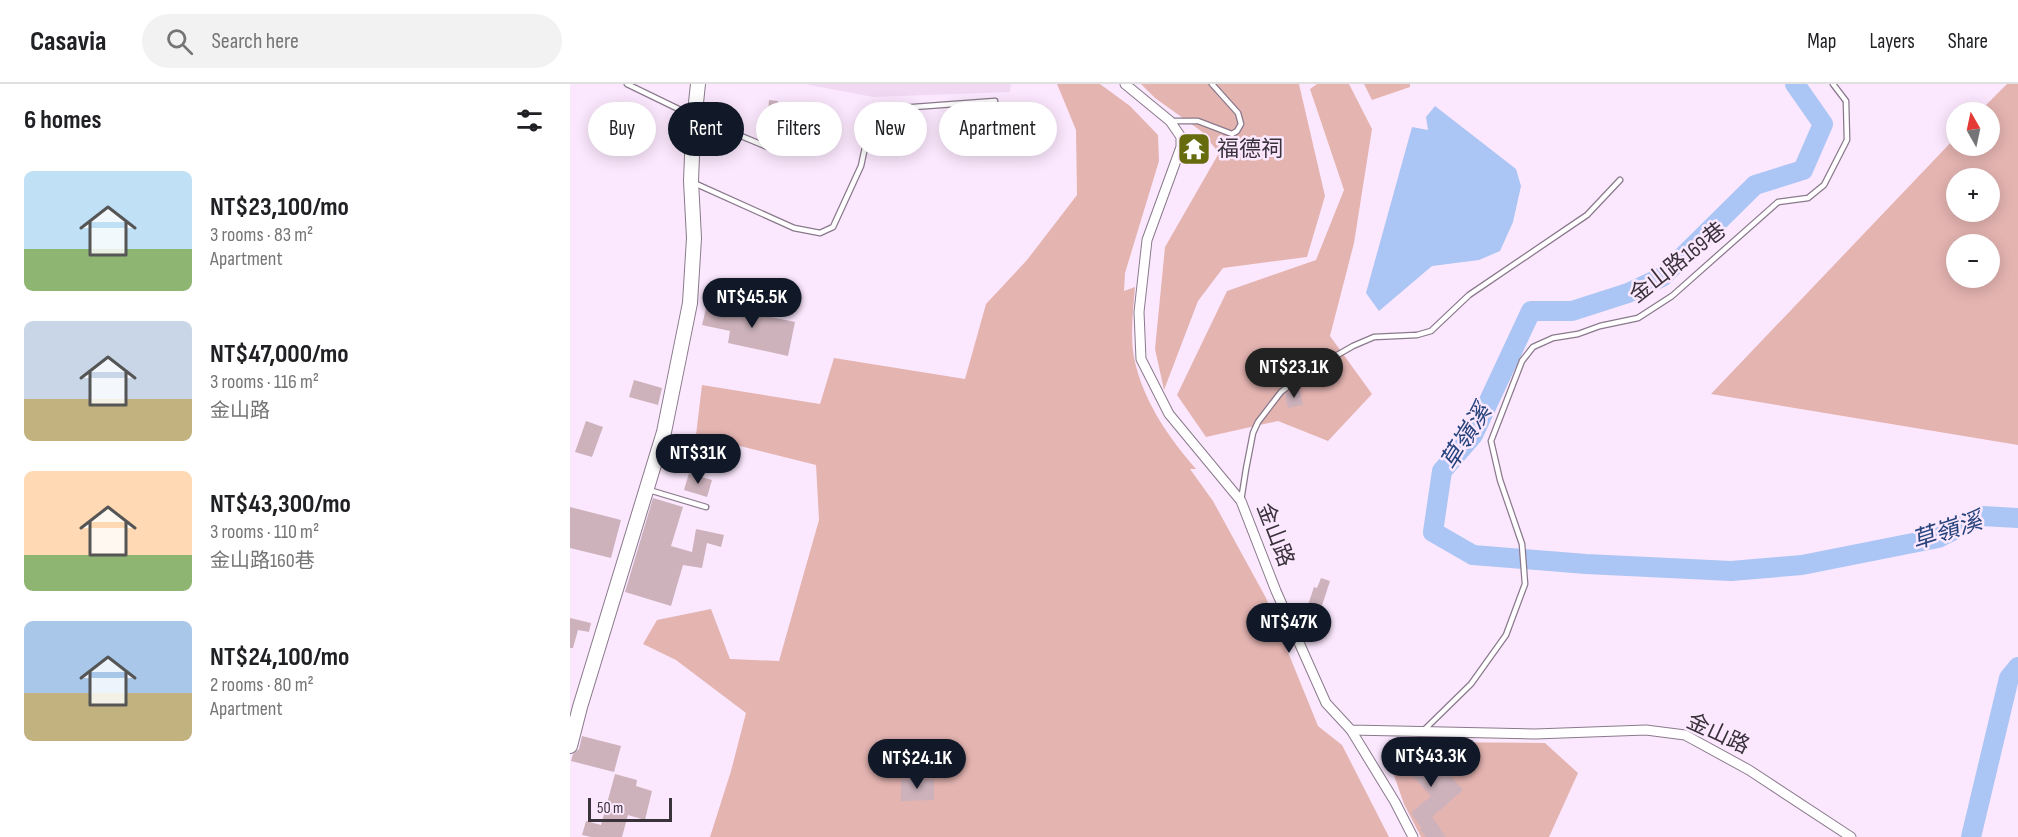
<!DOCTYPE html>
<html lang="en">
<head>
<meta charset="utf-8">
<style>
	:root { --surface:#fff; --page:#f2f2f2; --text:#202124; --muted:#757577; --line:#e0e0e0; --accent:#111827 }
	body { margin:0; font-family:"Sofia Sans Condensed","Noto Sans TC",sans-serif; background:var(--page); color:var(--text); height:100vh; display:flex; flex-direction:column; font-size:22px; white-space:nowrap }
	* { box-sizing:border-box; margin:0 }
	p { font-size:20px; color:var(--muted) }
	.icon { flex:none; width:33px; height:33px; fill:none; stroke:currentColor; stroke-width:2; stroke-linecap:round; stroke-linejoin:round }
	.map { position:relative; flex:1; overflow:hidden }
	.drawer { display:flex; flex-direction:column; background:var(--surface); width:570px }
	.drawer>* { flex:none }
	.hud { position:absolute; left:18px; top:18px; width:570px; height:54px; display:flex; gap:12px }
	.needle { width:39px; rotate:351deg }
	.tools { position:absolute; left:1376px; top:18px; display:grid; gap:12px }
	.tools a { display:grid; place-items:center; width:54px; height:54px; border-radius:50%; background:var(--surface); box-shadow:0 3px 15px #0003; font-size:30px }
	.scale { position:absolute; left:18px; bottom:15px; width:84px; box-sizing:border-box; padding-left:6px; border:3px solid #3a323b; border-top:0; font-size:16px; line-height:21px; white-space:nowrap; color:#3a323b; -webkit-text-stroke:4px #fce8fe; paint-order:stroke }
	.price { position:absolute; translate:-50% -51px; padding:0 14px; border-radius:21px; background:var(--accent); color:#fff; font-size:20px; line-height:39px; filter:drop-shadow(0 2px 3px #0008) }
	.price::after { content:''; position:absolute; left:50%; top:36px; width:18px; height:14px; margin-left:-9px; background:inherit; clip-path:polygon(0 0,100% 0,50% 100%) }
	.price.current { background:#222; color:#fff }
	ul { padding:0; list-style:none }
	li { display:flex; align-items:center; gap:18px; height:150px; padding:0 24px }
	li span { display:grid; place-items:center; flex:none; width:168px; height:120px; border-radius:9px; color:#555 }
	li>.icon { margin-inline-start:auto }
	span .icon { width:72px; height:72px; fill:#fffc; stroke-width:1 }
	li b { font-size:26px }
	h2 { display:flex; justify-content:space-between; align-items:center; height:72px; padding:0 24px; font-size:26px }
	.chip { padding:0 21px; border-radius:27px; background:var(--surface); box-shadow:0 3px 15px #0003; font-size:21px; line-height:54px }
	.chip.current { background:var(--accent); color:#fff }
	header { display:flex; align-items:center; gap:36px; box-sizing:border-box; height:84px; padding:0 30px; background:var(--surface); border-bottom:2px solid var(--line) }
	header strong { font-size:28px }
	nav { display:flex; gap:33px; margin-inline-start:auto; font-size:21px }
	.search { width:420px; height:54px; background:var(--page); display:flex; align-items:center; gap:15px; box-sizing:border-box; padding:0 21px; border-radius:33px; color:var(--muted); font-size:22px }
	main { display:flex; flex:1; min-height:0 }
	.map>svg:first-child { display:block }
</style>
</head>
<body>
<header>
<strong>Casavia</strong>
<div class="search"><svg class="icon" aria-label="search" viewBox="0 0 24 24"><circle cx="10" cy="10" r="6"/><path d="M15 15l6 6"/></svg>Search here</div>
<nav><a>Map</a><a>Layers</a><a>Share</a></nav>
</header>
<main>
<section class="drawer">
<h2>6 homes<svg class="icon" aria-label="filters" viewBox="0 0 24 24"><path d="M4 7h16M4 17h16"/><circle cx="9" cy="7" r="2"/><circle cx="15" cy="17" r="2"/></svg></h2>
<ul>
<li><span style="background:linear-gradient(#bfe0f5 65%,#8fb573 0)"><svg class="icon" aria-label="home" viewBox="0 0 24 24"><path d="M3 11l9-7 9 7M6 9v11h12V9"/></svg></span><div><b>NT$23,100/mo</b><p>3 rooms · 83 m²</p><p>Apartment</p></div></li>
<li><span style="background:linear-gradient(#c9d6e8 65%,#c2b280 0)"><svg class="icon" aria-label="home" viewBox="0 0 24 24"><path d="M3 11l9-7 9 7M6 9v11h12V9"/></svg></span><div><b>NT$47,000/mo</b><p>3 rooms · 116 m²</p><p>金山路</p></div></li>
<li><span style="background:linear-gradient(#ffd9b3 70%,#8fb573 0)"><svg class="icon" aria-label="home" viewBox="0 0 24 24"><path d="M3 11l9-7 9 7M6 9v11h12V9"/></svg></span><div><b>NT$43,300/mo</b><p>3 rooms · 110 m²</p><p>金山路160巷</p></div></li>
<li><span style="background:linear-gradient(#a9c7e8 60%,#c2b280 0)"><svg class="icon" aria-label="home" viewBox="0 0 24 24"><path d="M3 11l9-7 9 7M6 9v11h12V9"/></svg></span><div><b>NT$24,100/mo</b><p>2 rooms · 80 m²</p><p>Apartment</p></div></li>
</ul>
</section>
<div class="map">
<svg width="1448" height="753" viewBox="0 0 1448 753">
	<rect width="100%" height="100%" fill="#fce8fe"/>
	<!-- built -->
	<polygon fill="#f1d9f3" points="235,0 441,0 440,8 303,13"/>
	<!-- green -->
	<g fill="#e4b4b1" fill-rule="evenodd">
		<path d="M 487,0 L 530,0 L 560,22 L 588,51 L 589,77 L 555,189 L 554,207 L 565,203 C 563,228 559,258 566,282 C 576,321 600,355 626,385 L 620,385 L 643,417 L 696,514 L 748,642 L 772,661 L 819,753 L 140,753 L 161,687 L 176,629 L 106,576 L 73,560 L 87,536 L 141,525 L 160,575 L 209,577 L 249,436 L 246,381 L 126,351 L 132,301 L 250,320 L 264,274 L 395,295 L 416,220 L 457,176 L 507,111 L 506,46 Z"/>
		<polygon points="571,0 729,0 755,112 737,173 653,184 628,217 594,306 585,265 595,163 649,69 631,47 585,14"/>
		<polygon points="747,0 779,0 802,45 784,159 760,252 802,310 758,357 708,337 636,353 607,311 657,207 746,176 774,106 740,5"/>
		<polygon points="794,0 840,0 840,3 802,16"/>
		<path d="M 1437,0 L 1448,0 L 1448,361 L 1141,310 L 1386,53 L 1386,62 L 1419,62 L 1419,28 L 1409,28 ZM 1386,94 L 1419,94 L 1419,128 L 1386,128 ZM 1386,160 L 1419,160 L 1419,194 L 1386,194 Z"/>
		<polygon points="844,658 975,659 1008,689 979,753 851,753 834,720 819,677"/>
	</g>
	<!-- water -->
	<polygon fill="#abc5f4" points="865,22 946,85 951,102 943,138 930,167 909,176 862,182 809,227 796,209 842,43 858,46 856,33"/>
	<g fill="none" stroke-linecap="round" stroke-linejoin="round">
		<!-- river -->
		<g stroke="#abc5f4" stroke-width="20">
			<polyline points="1225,0 1253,40 1233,86 1185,101 1092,193 1058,209 1002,227 961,227 903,351 872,387 863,448 903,471 1016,480 1161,487 1232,481 1368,454 1412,432 1448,434"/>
			<polyline points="1401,753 1439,594 1448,583"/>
		</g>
	</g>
	<!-- building -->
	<g fill="#cdb2bc">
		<polygon points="199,16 208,17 206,30 198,28"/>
		<polygon points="462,22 480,61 464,68 446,29"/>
		<polygon points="620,54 635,64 628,75 616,68"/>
		<polygon points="137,220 225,238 218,272 158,259 160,247 132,241"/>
		<polygon points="64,296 92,304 88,321 59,313"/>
		<polygon points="730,306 733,321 718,324 715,310 719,308"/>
		<polygon points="16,337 33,343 22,373 5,368"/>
		<polygon points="119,389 142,396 137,413 114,406"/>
		<polygon points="83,414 113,423 101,462 122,468 126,445 154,451 151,463 137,459 132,484 113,481 101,522 55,508"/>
		<polygon points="0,423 51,436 41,474 0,464"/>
		<polygon points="751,494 760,497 746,540 733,536 744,503 747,504"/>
		<polygon points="0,534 21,539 19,548 8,546 3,564 0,564"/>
		<polygon points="12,652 51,662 44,688 1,677 3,670 9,665"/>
		<polygon points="851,659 893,706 862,733 876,753 856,753 850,745 852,744 841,729 861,712 830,678"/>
		<polygon points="45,690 67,696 66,702 82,707 75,736 58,731 52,753 21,753 12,751 16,737 31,741"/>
		<polygon points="331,695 364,695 364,716 331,717"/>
	</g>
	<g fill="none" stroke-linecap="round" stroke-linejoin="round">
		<!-- lane casing -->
		<g stroke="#8a798c" stroke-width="7">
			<g id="lane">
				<polyline points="57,0 125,33 200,64"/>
				<polyline points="600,37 628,37 662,50 667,47 671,40 668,29 642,0"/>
				<polyline points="124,99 224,144 250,149 263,143 291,82 303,26 425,17"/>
				<polyline points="79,406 136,423"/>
				<polyline points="671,417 676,385 683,349 688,338 711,308 736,289 783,262 804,253 847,251 861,247 899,211 1017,131 1050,96"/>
				<polyline points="854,646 901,600 936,551 955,500 952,460 930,396 921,357 952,277 963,263 983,254 1008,250 1030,242 1068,234 1102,212 1208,118 1238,114 1254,101 1277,56 1276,17 1263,0"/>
			</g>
		</g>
		<!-- street casing -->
		<g stroke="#8a798c" stroke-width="11">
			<g id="street">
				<polyline points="555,0 600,37 611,53 611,63 577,156 569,228 571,275 599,330 671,417 706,507 756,619 781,646 965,650 1076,646 1115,651 1179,686 1281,753"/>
				<polyline points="781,646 825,718 843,753"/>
			</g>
		</g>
		<!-- secondary casing -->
		<g stroke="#8a798c" stroke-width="16">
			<polyline id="secondary" points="0,662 10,623 94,348 120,219 124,154 121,97 123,47 128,0"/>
		</g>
		<!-- lane -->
		<use href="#lane" stroke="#fff" stroke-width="4.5"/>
		<!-- street -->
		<use href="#street" stroke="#fff" stroke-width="9"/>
		<!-- secondary -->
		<use href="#secondary" stroke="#fff" stroke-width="14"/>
	</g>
	<!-- icons -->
	<defs>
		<g id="temple-square" transform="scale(1.725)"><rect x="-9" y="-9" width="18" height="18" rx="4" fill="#666b0d" stroke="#fce8fe"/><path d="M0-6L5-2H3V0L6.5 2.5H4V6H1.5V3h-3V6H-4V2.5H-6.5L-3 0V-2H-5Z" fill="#fff"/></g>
	</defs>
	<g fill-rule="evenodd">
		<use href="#temple-square" x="624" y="65"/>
	</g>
	<g text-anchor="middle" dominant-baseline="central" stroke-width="5" stroke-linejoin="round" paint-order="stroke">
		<!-- poi labels -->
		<g font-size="22" fill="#3a323b" stroke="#fce8fe" text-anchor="start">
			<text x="647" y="65">福德祠</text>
		</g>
		<!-- street labels -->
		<g font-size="22" fill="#3a323b" stroke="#fce8fe">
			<text transform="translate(1108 179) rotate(-38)">金山路169巷</text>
			<text transform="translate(705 451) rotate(69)">金山路</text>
			<text transform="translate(1148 650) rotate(25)">金山路</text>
		</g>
		<!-- water labels -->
		<g font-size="24" font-style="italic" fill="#27437b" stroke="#fce8fe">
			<text transform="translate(896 353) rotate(-58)">草嶺溪</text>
			<text transform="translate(1377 447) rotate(-18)">草嶺溪</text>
		</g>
	</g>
</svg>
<div class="tools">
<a><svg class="needle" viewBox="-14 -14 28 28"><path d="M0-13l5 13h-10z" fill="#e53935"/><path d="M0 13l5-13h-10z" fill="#757577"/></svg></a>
<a>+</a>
<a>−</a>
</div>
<div class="scale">50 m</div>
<b class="price" style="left:182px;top:245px">NT$45.5K</b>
<b class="price current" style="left:724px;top:315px">NT$23.1K</b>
<b class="price" style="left:128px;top:401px">NT$31K</b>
<b class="price" style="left:719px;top:570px">NT$47K</b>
<b class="price" style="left:861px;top:704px">NT$43.3K</b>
<b class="price" style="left:347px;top:706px">NT$24.1K</b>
<div class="hud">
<a class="chip">Buy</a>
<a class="chip current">Rent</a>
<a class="chip">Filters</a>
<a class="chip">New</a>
<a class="chip">Apartment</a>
</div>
</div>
</main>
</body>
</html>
